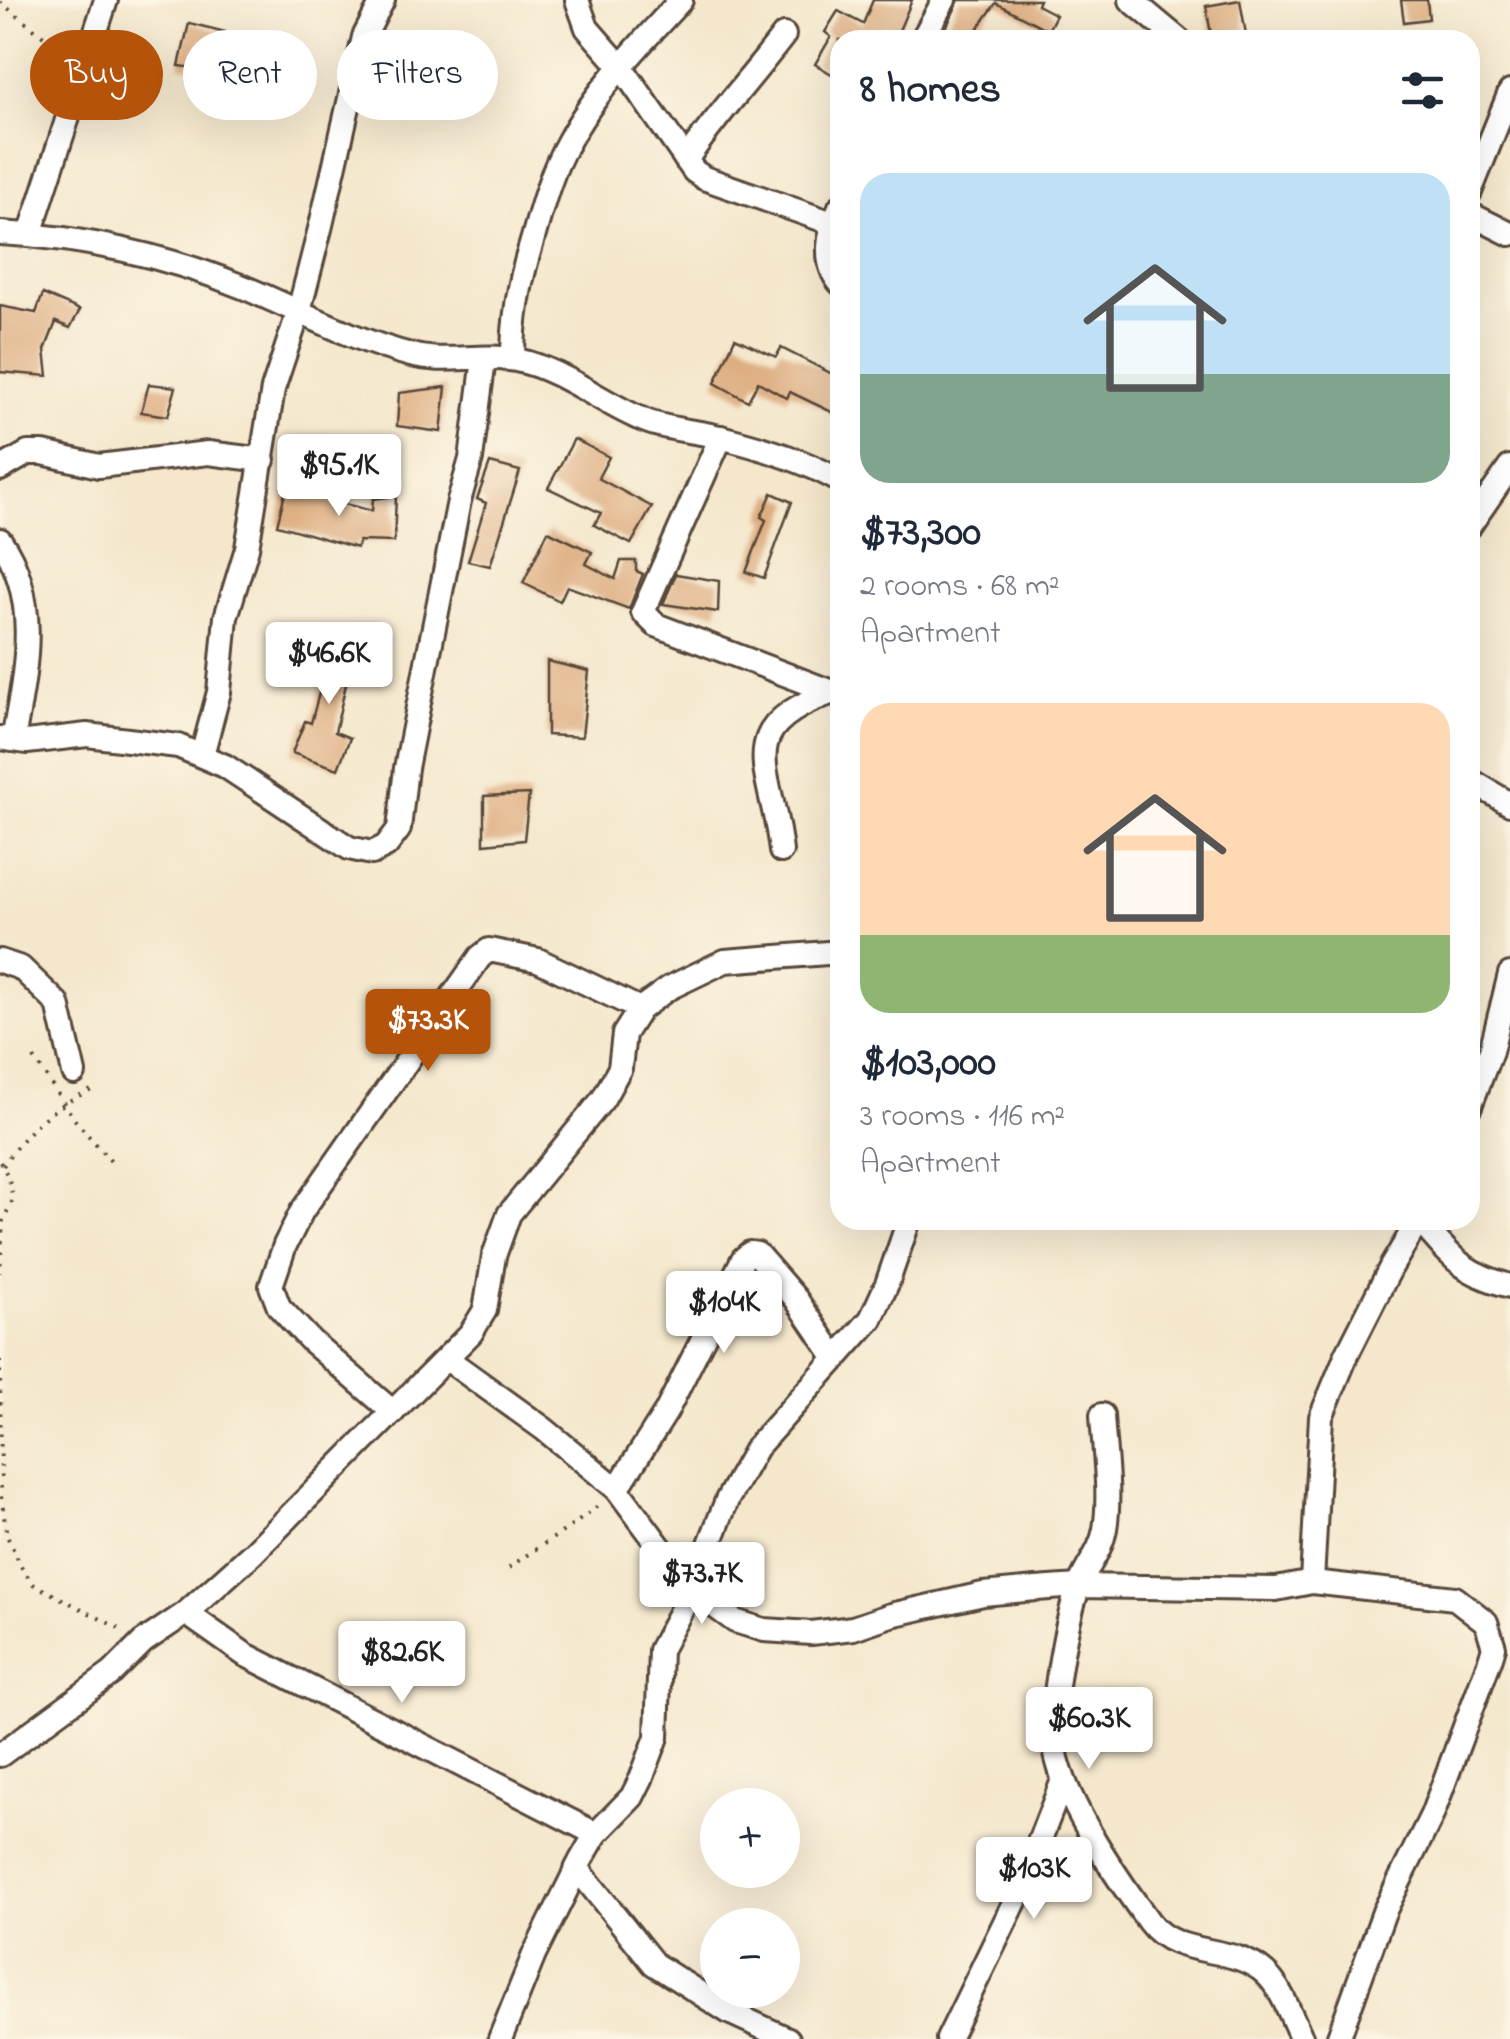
<!DOCTYPE html>
<html lang="en">
<head>
<meta charset="utf-8">
<style>
	:root { --surface:#fff; --page:#f6f6f7; --text:#1f2937; --muted:#747a83; --accent:#b45309 }
	body { margin:0; font-family:"Indie Flower",sans-serif; background:var(--page); color:var(--text); height:100vh; display:flex; flex-direction:column; font-size:38px; white-space:nowrap }
	* { box-sizing:border-box; margin:0 }
	p { font-size:32px; color:var(--muted) }
	.icon { flex:none; width:55px; height:55px; fill:none; stroke:currentColor; stroke-width:2; stroke-linecap:round; stroke-linejoin:round }
	.map { position:relative; flex:1; overflow:hidden }
	.side { position:absolute; left:830px; top:30px; width:650px; height:1200px; display:flex; flex-direction:column; background:var(--surface); border-radius:30px; box-shadow:0 10px 40px #0002 }
	.side>* { flex:none }
	.banner { position:absolute; left:30px; top:30px; width:650px; height:90px; display:flex; gap:20px }
	.controls { position:absolute; left:700px; top:1788px; display:grid; gap:20px }
	.controls a { display:grid; place-items:center; width:100px; height:100px; border-radius:50%; background:var(--surface); box-shadow:0 10px 40px #0002; font-size:50px }
	.price { position:absolute; translate:-50% -85px; padding:0 22px; border-radius:10px; background:#fff; color:#222; font-size:32px; line-height:65px; filter:drop-shadow(0 2px 5px #0008) }
	.price::after { content:''; position:absolute; left:50%; top:60px; width:30px; height:22px; margin-left:-15px; background:inherit; clip-path:polygon(0 0,100% 0,50% 100%) }
	.price.active { background:var(--accent); color:#fff }
	ul { padding:0; list-style:none }
	li { display:grid; align-content:center; gap:20px; height:530px; padding:0 30px }
	li span { display:grid; place-items:center; height:310px; border-radius:30px; color:#555 }
	li>.icon { margin-inline-start:auto }
	span .icon { width:180px; height:180px; fill:#fffc; stroke-width:1 }
	li b { font-size:42px }
	h2 { display:flex; justify-content:space-between; align-items:center; height:120px; padding:0 30px; font-size:42px }
	.chip { padding:0 35px; border-radius:45px; background:var(--surface); box-shadow:0 10px 40px #0002; font-size:35px; line-height:90px }
	.chip.active { background:var(--accent); color:#fff }
	.map>svg:first-child { display:block }
</style>
</head>
<body>
<div class="map">
<svg width="1510" height="2039" viewBox="0 0 1510 2039">
	<rect width="100%" height="100%" fill="#fcf5e5"/>
	<filter id="ink" filterUnits="userSpaceOnUse"><feTurbulence type="fractalNoise" baseFrequency=".01" numOctaves="2"/><feDisplacementMap in="SourceGraphic" scale="20" xChannelSelector="R" yChannelSelector="G"/><feConvolveMatrix kernelMatrix="1 2 1 2 8 2 1 2 1" color-interpolation-filters="sRGB"/></filter>
	<filter id="wash" filterUnits="userSpaceOnUse"><feTurbulence type="fractalNoise" baseFrequency=".0048" numOctaves="4" result="noise"/><feDisplacementMap in="SourceGraphic" scale="40" xChannelSelector="R" yChannelSelector="G"/><feGaussianBlur stdDeviation="2.25" result="paint"/><feColorMatrix in="noise" values="0 0 0 0 0 0 0 0 0 0 0 0 0 0 0 0 0 1.4 0 .05"/><feComposite in="paint" operator="in"/></filter>
	<g filter="url(#wash)">
		<rect width="100%" height="100%" fill="#f4e7cc"/>
		<g id="blocks">
			<!-- building -->
			<g fill="#deae81">
				<polygon points="873,0 912,0 895,40 840,40 840,79 815,64 831,37 825,32 838,11 863,24"/>
				<polygon points="959,0 1039,0 1037,5 1056,15 1048,30 996,3 970,40 964,40 946,28"/>
				<polygon points="1240,0 1247,40 1212,40 1206,6"/>
				<polygon points="1401,0 1427,0 1429,19 1404,22"/>
				<polygon points="189,23 225,32 216,71 179,66"/>
				<polygon points="43,294 80,310 70,328 56,322 45,350 48,376 0,372 0,306 36,313"/>
				<polygon points="735,338 776,357 781,348 840,378 840,416 790,392 787,398 758,382 748,401 715,383"/>
				<polygon points="149,384 176,387 168,416 141,412"/>
				<polygon points="446,387 441,432 397,426 399,393"/>
				<polygon points="574,439 609,457 598,478 652,507 631,544 594,525 601,513 548,488"/>
				<polygon points="490,463 520,471 490,566 468,561 486,503 477,499"/>
				<polygon points="286,489 372,511 373,499 396,496 394,542 359,541 357,548 277,525"/>
				<polygon points="772,493 792,502 764,578 746,572 766,520 761,517"/>
				<polygon points="548,531 592,552 586,564 615,579 621,561 636,561 636,571 643,574 629,609 567,586 560,601 523,583"/>
				<polygon points="676,574 719,581 718,612 663,604"/>
				<polygon points="336,630 358,632 335,732 350,738 338,769 292,753 305,721 311,723"/>
				<polygon points="547,661 589,671 582,737 547,735"/>
				<polygon points="529,794 524,840 484,844 484,796"/>
			</g>
		</g>
	</g>
	<g filter="url(#ink)">
		<use href="#blocks" fill-opacity="0" stroke="#574638" stroke-width="2.5"/>
		<g fill="none" stroke-linecap="round" stroke-linejoin="round">
			<!-- minor casing -->
			<g stroke="#574638" stroke-width="28">
				<g id="minor">
					<polyline points="577,0 587,28 622,68 694,171 704,178 832,223"/>
					<polyline points="1131,0 1179,40"/>
					<polyline points="922,40 944,0"/>
					<path d="M 686,160 C 716,116 752,77 784,35"/>
					<polyline points="1470,192 1510,92"/>
					<path d="M 840,207 C 829,230 822,262 840,283"/>
					<polyline points="1470,214 1510,234"/>
					<path d="M 0,233 C 82,237 167,256 243,287 C 299,310 352,340 411,355 C 445,364 482,353 516,360 C 563,369 602,404 646,421 C 669,430 696,431 720,437 C 761,447 804,460 840,481"/>
					<polyline points="30,234 106,0"/>
					<path d="M 513,359 C 513,319 519,283 531,245 C 541,211 549,176 567,144 C 595,91 640,44 681,0"/>
					<polyline points="721,437 643,612 656,625 832,692"/>
					<polyline points="0,469 28,453 43,453 99,466 208,453 263,460"/>
					<polyline points="1470,525 1510,467"/>
					<path d="M 0,540 C 42,600 25,673 13,740"/>
					<polyline points="0,738 27,742 87,735 178,746 225,766 349,848 372,853 386,846 399,829 406,768 459,501 471,459 484,359"/>
					<polyline points="202,755 219,692 226,617 247,548 273,389 299,311 321,225 364,37 383,0"/>
					<polyline points="1470,780 1510,804"/>
					<path d="M 781,851 C 772,767 728,728 836,691"/>
					<polyline points="0,961 21,968 58,1004 74,1073"/>
					<polyline points="1470,1106 1491,1051 1510,974"/>
					<path d="M 1419,1220 C 1453,1258 1460,1272 1510,1286"/>
					<polyline points="447,1359 544,1429 617,1489 692,1590 735,1621 764,1630 811,1633 853,1628 891,1615 983,1594 1036,1589 1078,1586 1276,1589 1312,1582 1455,1598 1486,1622 1494,1647 1491,1657 1432,1815 1384,1912 1338,2039"/>
					<polyline points="393,1412 311,1341 279,1307 271,1286 285,1245 302,1211 480,957 489,950 538,960 640,1009"/>
					<path d="M 1102,1415 C 1104,1451 1111,1493 1105,1529 C 1101,1553 1084,1569 1077,1591 C 1065,1628 1049,1712 1055,1749 C 1064,1802 1118,1879 1149,1922 C 1176,1959 1231,1943 1265,1973 C 1282,1988 1292,2019 1302,2039"/>
					<polyline points="617,1489 666,1412 743,1259 750,1253 757,1254 796,1299 836,1358"/>
					<polyline points="1312,1582 1321,1417 1347,1354 1391,1267 1419,1220"/>
					<polyline points="186,1613 244,1654 596,1834"/>
					<polyline points="0,1755 112,1673 143,1642 186,1613 253,1553 471,1333 485,1310 494,1256 509,1214 603,1099 620,1068 624,1034 640,1009 669,988 725,961 840,952"/>
					<polyline points="577,1868 654,1964 729,2012 788,2039"/>
					<polyline points="500,2039 534,1955 581,1860 596,1834 632,1797 641,1779 657,1737 660,1650 692,1590 727,1500 756,1448 871,1319 887,1284 909,1220"/>
					<polyline points="948,2039 1020,1891 1063,1780"/>
				</g>
			</g>
			<!-- path -->
			<g stroke="#574638" stroke-width="4" stroke-dasharray="2.5 8" stroke-linecap="butt">
				<polyline points="0,2 68,55"/>
				<polyline points="34,1058 75,1120 114,1165"/>
				<polyline points="0,1162 9,1178 13,1200 3,1220 0,1273"/>
				<path d="M 3,1166 C 27,1128 55,1104 97,1088"/>
				<polyline points="0,1360 1,1496 7,1536 22,1568 33,1584 126,1632"/>
				<path d="M 509,1568 C 540,1544 574,1528 602,1502"/>
			</g>
			<!-- minor -->
			<use href="#minor" stroke="#fff" stroke-width="22"/>
		</g>
	</g>
</svg>
<div class="controls">
<a>+</a>
<a>−</a>
</div>
<b class="price" style="left:339px;top:519px">$95.1K</b>
<b class="price" style="left:329px;top:707px">$46.6K</b>
<b class="price active" style="left:428px;top:1074px">$73.3K</b>
<b class="price" style="left:724px;top:1356px">$104K</b>
<b class="price" style="left:702px;top:1627px">$73.7K</b>
<b class="price" style="left:402px;top:1706px">$82.6K</b>
<b class="price" style="left:1089px;top:1772px">$60.3K</b>
<b class="price" style="left:1034px;top:1922px">$103K</b>
<div class="banner">
<a class="chip active">Buy</a>
<a class="chip">Rent</a>
<a class="chip">Filters</a>
</div>
<section class="side">
<h2>8 homes<svg class="icon" aria-label="filters" viewBox="0 0 24 24"><path d="M4 7h16M4 17h16"/><circle cx="9" cy="7" r="2"/><circle cx="15" cy="17" r="2"/></svg></h2>
<ul>
<li><span style="background:linear-gradient(#bfe0f5 65%,#7fa58c 0)"><svg class="icon" aria-label="home" viewBox="0 0 24 24"><path d="M3 11l9-7 9 7M6 9v11h12V9"/></svg></span><div><b>$73,300</b><p>2 rooms · 68 m²</p><p>Apartment</p></div></li>
<li><span style="background:linear-gradient(#ffd9b3 75%,#8fb573 0)"><svg class="icon" aria-label="home" viewBox="0 0 24 24"><path d="M3 11l9-7 9 7M6 9v11h12V9"/></svg></span><div><b>$103,000</b><p>3 rooms · 116 m²</p><p>Apartment</p></div></li>
</ul>
</section>
</div>
</body>
</html>
